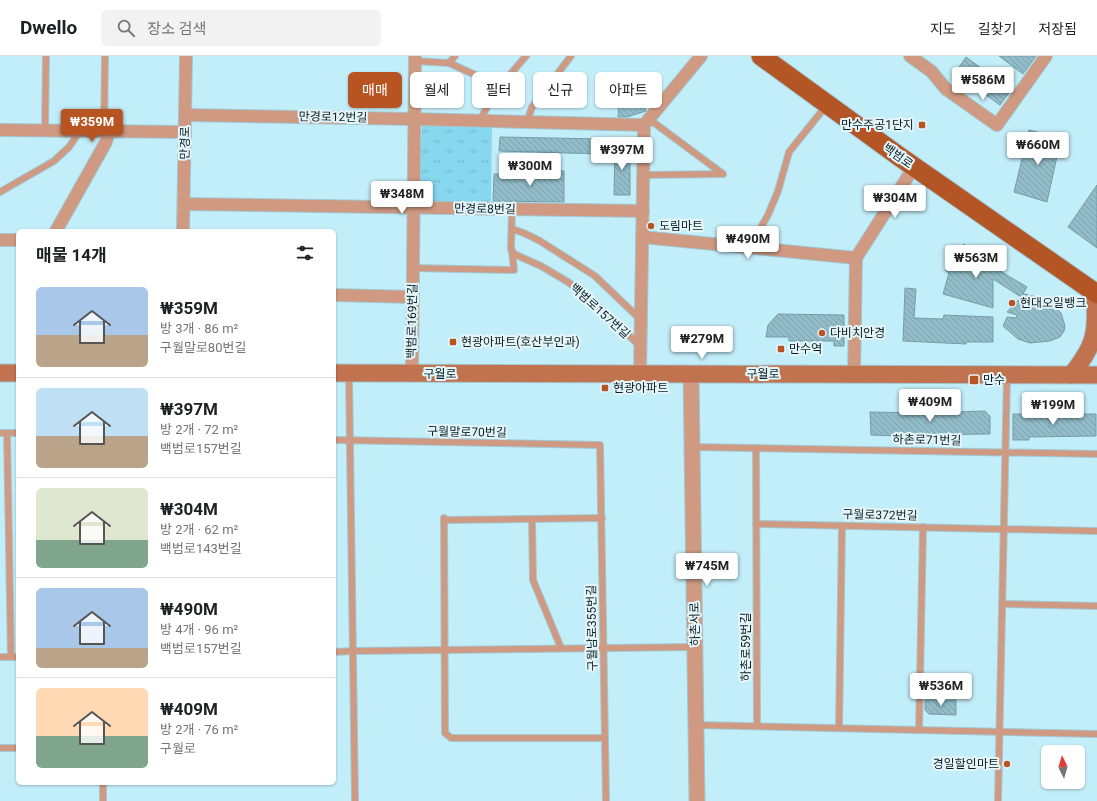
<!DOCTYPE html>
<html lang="ko">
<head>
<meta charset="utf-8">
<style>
	:root { --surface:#fff; --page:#f2f2f2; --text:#202124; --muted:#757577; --line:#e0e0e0; --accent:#b85421 }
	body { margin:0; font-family:Roboto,"Noto Sans KR",sans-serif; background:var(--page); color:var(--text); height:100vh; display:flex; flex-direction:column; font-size:15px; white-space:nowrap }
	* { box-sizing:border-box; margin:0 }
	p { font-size:13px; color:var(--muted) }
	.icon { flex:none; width:22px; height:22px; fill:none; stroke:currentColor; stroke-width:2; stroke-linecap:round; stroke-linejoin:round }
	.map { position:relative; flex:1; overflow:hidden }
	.side { position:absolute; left:16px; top:173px; width:320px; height:556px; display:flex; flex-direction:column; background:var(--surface); border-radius:6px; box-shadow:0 1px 3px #0004 }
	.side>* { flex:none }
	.hud { position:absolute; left:348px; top:16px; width:380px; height:36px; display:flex; gap:8px }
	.needle { width:26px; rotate:355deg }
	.tools { position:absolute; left:1041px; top:689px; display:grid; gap:8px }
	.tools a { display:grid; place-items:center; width:44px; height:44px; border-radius:6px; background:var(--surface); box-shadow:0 1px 3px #0004; font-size:20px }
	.price { position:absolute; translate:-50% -34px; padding:0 9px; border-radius:4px; background:#fff; color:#222; font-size:13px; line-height:26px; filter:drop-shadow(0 1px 2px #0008) }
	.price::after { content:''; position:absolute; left:50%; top:24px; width:12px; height:9px; margin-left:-6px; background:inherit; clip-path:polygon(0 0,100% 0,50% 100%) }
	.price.selected { background:var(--accent); color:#fff }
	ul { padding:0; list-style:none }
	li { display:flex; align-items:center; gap:12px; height:100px; padding:0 20px }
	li+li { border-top:1px solid var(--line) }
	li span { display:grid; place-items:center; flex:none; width:112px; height:80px; border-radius:6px; color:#555 }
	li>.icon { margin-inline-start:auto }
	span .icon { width:48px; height:48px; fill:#fffc; stroke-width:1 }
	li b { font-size:17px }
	h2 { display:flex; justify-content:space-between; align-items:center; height:48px; padding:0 20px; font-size:17px }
	.tag { padding:0 14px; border-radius:6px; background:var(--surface); box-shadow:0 1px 3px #0004; font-size:14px; line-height:36px }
	.tag.selected { background:var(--accent); color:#fff }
	header { display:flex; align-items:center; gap:24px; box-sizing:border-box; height:56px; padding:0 20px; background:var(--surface); border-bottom:1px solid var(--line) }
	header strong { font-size:19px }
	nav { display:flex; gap:22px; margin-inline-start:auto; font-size:14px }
	.search { width:280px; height:36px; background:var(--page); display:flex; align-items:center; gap:10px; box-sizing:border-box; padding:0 14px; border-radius:6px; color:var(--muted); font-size:15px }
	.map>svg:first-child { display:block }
</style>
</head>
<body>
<header>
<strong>Dwello</strong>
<div class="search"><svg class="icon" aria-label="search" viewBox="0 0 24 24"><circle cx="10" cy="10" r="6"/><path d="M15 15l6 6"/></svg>장소 검색</div>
<nav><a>지도</a><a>길찾기</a><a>저장됨</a></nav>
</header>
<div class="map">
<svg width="1097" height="745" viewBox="0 0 1097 745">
	<defs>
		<pattern id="park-tufts" width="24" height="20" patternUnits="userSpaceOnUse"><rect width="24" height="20" fill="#87d8ef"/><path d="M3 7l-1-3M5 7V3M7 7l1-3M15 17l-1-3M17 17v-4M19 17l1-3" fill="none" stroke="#73b9cd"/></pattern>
		<pattern id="building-back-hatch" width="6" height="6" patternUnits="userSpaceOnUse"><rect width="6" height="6" fill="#91bcc8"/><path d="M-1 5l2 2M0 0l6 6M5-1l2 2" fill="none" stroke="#7ca1ac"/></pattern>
	</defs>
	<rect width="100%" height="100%" fill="#c2eefa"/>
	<!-- park -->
	<polygon fill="url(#park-tufts)" points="422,67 492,69 491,148 418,145"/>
	<!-- building -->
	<g fill="url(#building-back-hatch)" stroke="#739da9">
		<polygon points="999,0 1036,0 1023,18"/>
		<polygon points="966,1 1011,34 1000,49 955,17"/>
		<polygon points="619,39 641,40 646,55 627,61 618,61"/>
		<polygon points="1029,74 1061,82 1047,146 1014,136"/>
		<polygon points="500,81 601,83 601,98 499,95"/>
		<polygon points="615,89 630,90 630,139 614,139"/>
		<polygon points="534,114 564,115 564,146 493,145 494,118 534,119"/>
		<polygon points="1097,129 1097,192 1068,171"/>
		<polygon points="964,188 984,203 983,205 1027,231 1021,241 993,223 993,252 943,238 949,217 945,214"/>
		<polygon points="905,232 916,233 914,262 943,263 944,259 993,261 993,286 966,286 966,288 903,285"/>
		<polygon points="1024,238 1041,242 1056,252 1061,257 1065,270 1064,275 1060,281 1050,285 1030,287 1018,283 1003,270 1007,261 1016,262 1017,259 1007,256"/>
		<polygon points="778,258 844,259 844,290 834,290 834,285 789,285 789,281 766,281 768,269"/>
		<polygon points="985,355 990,360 990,378 896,379 896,380 871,379 870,356 927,357"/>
		<polygon points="1013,358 1096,358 1096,380 1029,381 1029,384 1013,384"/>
		<polygon points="925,644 956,644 956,659 929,658 925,654"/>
	</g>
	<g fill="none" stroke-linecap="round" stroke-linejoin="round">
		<!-- service casing -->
		<g stroke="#a1c8d3" stroke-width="8">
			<g id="service">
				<polyline points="415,5 449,7 455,0"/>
				<polyline points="449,7 500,30"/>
				<polyline points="480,64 496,35 526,0"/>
				<polyline points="527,66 532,51 571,0"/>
				<polyline points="45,75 46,0"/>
				<polyline points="104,75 105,0"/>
				<polyline points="643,122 646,119 723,118 649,63"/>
				<polyline points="0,136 54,105 69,91 80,75"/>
				<polyline points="512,153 511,193 514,198 541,210 568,226 594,246 640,290"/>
				<polyline points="512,173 524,177 540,185 595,220 640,263"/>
				<polyline points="749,192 768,159 778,135 789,96 826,50"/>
				<polyline points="413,212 514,214 512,195"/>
				<polyline points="349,319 355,745"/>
				<polyline points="0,377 18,377"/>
				<polyline points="7,377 11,601"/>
				<polyline points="334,384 600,389 606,745"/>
				<polyline points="693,391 1097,398"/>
				<polyline points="756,392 757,670"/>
				<polyline points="444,462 445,677 451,682 605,682"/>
				<polyline points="532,463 533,524 561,592"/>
				<polyline points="444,464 602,462"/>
				<polyline points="756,468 1097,475"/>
				<polyline points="1002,548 1097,550"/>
				<polyline points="334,596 353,595 694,591"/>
				<polyline points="0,601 18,601"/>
				<polyline points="696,669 1097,678"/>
				<polyline points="839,672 842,470"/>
				<polyline points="919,674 923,471"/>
				<polyline points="0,692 18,692"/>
				<polyline points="103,727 103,745"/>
				<polyline points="998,745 1007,320"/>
			</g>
		</g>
		<!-- minor casing -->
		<g stroke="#a1c8d3" stroke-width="14">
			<g id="minor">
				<polyline points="910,0 931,15 946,33 997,69 1046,0"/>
				<polyline points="185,59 414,63 644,69"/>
				<polyline points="0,74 185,76"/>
				<polyline points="184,148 643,155"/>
				<polyline points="56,175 106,86 109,75"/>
				<polyline points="183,175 186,0"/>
				<polyline points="642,181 856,202"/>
				<polyline points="0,184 18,184"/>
				<polyline points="334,239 413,241"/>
				<polyline points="412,318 415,0"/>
				<polyline points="640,318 644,69 701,0"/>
				<polyline points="854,318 856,202 914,111"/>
			</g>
		</g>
		<!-- tertiary casing -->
		<g stroke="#a1c8d3" stroke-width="17">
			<polyline id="tertiary" points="691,318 697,745"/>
		</g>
		<!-- secondary casing -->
		<g stroke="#a1c8d3" stroke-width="19">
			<g id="secondary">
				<polyline points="0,317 18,317"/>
				<polyline points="334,317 1097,319"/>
				<path d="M 1071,319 C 1097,287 1096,277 1095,237"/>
			</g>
		</g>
		<!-- primary casing -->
		<g stroke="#a1c8d3" stroke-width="21">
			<polyline id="primary" points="761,0 900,101 1097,238"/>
		</g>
		<!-- service -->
		<use href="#service" stroke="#cf9982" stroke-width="6"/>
		<!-- minor -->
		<use href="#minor" stroke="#cf9982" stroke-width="12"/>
		<!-- tertiary -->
		<use href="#tertiary" stroke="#cf9982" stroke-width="15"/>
		<!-- secondary -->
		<use href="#secondary" stroke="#c17350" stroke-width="17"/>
		<!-- primary -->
		<use href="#primary" stroke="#b45526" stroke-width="19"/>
	</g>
	<!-- markers -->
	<g fill="#b85421" stroke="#e5f6fb" stroke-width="1.5">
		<rect x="918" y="65" width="8" height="8" rx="2"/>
		<circle cx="651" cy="170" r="4"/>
		<circle cx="1012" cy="247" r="4"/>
		<circle cx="822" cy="277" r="4"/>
		<rect x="449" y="282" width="8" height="8" rx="2"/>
		<rect x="777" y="289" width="8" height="8" rx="2"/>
		<rect x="969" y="319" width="10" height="10" rx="2"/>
		<rect x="601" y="328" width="8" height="8" rx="2"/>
		<circle cx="1007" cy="708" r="4"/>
	</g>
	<g text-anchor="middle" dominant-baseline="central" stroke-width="4" stroke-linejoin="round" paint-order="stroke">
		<!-- street labels -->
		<g font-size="12" fill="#0c1d21" stroke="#e5f6fb">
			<text transform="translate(333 61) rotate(1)">만경로12번길</text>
			<text transform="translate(185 87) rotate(-89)">만경로</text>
			<text transform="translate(898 100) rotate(35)">백범로</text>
			<text transform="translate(485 153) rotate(1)">만경로8번길</text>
			<text transform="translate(600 255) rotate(42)">백범로157번길</text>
			<text transform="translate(412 265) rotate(-89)">백범로169번길</text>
			<text x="440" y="318">구월로</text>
			<text x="763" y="318">구월로</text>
			<text transform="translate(467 376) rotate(1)">구월말로70번길</text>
			<text transform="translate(927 384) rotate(1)">하촌로71번길</text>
			<text transform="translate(880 459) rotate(1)">구월로372번길</text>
			<text transform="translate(695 568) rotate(-91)">하촌서로</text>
			<text transform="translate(592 572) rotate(-91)">구월남로355번길</text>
			<text transform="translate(746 591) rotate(-90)">하촌로59번길</text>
		</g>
		<!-- poi labels -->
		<g font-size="12" fill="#0c1d21" stroke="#e5f6fb" text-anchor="start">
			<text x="914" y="69" text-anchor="end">만수주공1단지</text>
			<text x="659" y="170">도림마트</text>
			<text x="1020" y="247">현대오일뱅크</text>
			<text x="830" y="277">다비치안경</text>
			<text x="461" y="286">현광아파트(호산부인과)</text>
			<text x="789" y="293">만수역</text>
			<text x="983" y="324">만수</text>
			<text x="613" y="332">현광아파트</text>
			<text x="999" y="708" text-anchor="end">경일할인마트</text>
		</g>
	</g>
</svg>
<div class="tools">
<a><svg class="needle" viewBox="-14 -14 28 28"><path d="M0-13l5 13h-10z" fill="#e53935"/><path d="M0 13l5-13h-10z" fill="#757577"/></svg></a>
</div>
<b class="price" style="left:983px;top:45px">₩586M</b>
<b class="price selected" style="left:92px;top:87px">₩359M</b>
<b class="price" style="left:1038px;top:110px">₩660M</b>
<b class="price" style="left:622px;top:115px">₩397M</b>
<b class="price" style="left:530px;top:131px">₩300M</b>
<b class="price" style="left:402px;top:159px">₩348M</b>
<b class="price" style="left:895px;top:163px">₩304M</b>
<b class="price" style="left:748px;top:204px">₩490M</b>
<b class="price" style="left:976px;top:223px">₩563M</b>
<b class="price" style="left:702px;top:304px">₩279M</b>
<b class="price" style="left:930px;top:367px">₩409M</b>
<b class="price" style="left:1053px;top:370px">₩199M</b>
<b class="price" style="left:707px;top:531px">₩745M</b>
<b class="price" style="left:941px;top:651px">₩536M</b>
<div class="hud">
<a class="tag selected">매매</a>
<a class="tag">월세</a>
<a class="tag">필터</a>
<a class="tag">신규</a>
<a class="tag">아파트</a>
</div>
<section class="side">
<h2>매물 14개<svg class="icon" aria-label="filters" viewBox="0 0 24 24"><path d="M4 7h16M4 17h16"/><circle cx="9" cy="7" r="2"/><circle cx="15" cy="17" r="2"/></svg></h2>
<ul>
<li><span style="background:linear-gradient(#a9c7e8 60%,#b9a48a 0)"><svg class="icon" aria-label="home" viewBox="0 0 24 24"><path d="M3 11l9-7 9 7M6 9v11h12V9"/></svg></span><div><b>₩359M</b><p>방 3개 · 86 m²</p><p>구월말로80번길</p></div></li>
<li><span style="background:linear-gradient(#bfe0f5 60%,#b9a48a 0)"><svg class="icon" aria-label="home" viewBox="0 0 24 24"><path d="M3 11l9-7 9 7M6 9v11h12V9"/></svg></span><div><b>₩397M</b><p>방 2개 · 72 m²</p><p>백범로157번길</p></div></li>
<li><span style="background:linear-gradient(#dfe7d0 65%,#7fa58c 0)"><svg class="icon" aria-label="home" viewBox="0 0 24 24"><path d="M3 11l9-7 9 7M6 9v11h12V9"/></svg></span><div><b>₩304M</b><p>방 2개 · 62 m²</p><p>백범로143번길</p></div></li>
<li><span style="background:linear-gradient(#a9c7e8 75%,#b9a48a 0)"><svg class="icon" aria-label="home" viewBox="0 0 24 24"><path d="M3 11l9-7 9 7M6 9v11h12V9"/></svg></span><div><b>₩490M</b><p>방 4개 · 96 m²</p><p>백범로157번길</p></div></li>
<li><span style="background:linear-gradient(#ffd9b3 60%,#7fa58c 0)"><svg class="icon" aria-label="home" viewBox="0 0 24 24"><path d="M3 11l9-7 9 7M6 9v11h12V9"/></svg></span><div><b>₩409M</b><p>방 2개 · 76 m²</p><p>구월로</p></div></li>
</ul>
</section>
</div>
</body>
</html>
